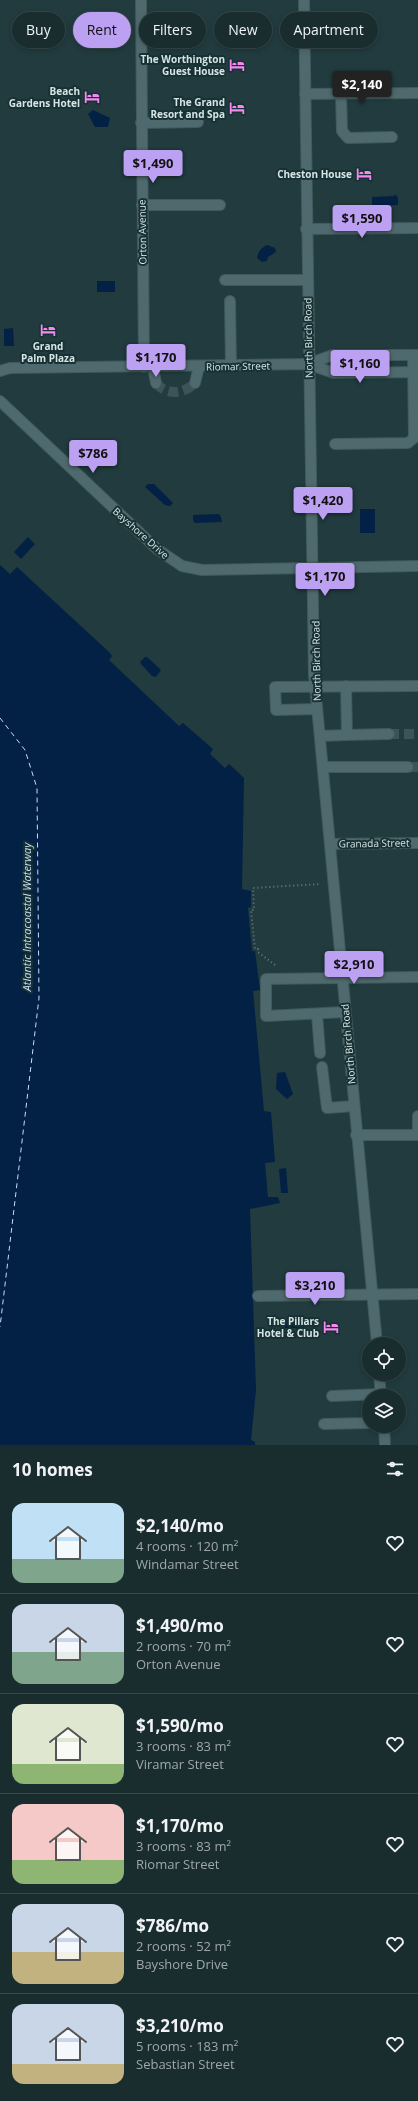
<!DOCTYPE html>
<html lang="en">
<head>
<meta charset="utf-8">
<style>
	:root { --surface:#192c2e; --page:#26383a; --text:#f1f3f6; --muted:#9fa7aa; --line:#37484a; --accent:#bca0f2 }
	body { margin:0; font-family:"Open Sans",sans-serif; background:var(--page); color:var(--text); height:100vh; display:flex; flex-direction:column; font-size:15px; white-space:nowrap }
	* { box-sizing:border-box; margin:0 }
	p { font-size:13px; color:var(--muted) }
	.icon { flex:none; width:22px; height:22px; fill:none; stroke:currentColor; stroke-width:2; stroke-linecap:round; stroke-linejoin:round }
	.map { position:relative; height:1445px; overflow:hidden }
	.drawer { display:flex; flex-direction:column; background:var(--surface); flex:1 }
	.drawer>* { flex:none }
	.banner { position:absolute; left:12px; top:12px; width:394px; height:36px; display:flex; gap:8px }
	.buttons { position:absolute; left:362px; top:1337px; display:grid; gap:8px }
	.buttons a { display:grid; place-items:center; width:44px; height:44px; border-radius:50%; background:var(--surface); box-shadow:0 2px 6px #0003,0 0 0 1px var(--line); font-size:20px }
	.price { position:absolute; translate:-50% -34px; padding:0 9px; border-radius:4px; background:var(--accent); color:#111; font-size:13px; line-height:26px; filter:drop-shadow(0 1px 2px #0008) }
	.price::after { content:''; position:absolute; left:50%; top:24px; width:12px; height:9px; margin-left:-6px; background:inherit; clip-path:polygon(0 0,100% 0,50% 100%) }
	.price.active { background:#222; color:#fff }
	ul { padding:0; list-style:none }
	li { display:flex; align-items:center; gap:12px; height:100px; padding:0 12px }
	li+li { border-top:1px solid var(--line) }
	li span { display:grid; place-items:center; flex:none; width:112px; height:80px; border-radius:12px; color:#555 }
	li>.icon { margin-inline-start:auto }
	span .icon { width:48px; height:48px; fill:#fffc; stroke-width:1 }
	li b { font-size:17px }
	h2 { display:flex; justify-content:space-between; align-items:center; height:48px; padding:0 12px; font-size:17px }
	.chip { padding:0 14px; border-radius:18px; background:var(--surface); box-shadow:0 2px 6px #0003,0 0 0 1px var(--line); font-size:14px; line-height:36px }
	.chip.active { background:var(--accent); color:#111 }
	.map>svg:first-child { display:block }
</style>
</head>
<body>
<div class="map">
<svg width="418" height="1445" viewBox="0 0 418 1445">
	<rect width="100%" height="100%" fill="#213b3e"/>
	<!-- water -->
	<g fill="#022145">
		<polygon points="93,110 110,118 108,127 95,127 88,114"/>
		<polygon points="395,194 398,198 398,205 372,206 372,197 394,196"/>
		<path d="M 267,245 L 275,248 L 276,252 L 268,257 L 267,261 L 262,262 L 257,258 C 258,252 261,248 267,245 Z"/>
		<rect x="97" y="281" width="18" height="11"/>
		<polygon points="13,328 14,346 4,346 4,329"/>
		<polygon points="148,484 154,484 173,503 170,506 165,505 145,487"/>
		<rect x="360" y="509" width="15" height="24"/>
		<polygon points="219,514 221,517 222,522 195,523 193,520 193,515"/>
		<polygon points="28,537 35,544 21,559 14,552"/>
		<polygon points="0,565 10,574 17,567 109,652 112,656 109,660 179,726 183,723 213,749 210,754 225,768 229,764 244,778 242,889 251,891 251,907 248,908 252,951 255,951 260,990 253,991 264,1111 271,1112 275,1162 265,1163 268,1197 278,1197 280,1203 250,1209 256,1390 251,1440 255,1442 255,1445 0,1445"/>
		<polygon points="145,657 147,657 161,670 156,677 152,676 141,664 140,662"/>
		<polygon points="285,1072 293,1094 287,1099 276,1089 277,1073"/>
		<polygon points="286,1168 288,1193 281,1193 279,1169"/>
		<polygon points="297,1318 303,1321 305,1326 302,1330 295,1328 285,1328 284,1324 289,1320"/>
	</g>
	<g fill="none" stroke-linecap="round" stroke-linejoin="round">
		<!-- ferry -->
		<polyline stroke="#c9def8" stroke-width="1" stroke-dasharray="5 4" stroke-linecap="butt" points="0,718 25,750 37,788 39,998 0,1327"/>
		<!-- minor-tunnel -->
		<g stroke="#3c5457" stroke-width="10" stroke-dasharray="10 5" stroke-linecap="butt">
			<path d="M 156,383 C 167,396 184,394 195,383"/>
			<polyline points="389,734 418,734"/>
			<polyline points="408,767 418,767"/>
		</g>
		<!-- minor casing -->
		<g stroke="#41595b" stroke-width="12">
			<g id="minor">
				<polyline points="141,0 144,367"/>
				<polyline points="304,0 314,675 377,1344"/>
				<polyline points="305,94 418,93"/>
				<polyline points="341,94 342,131 348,138 392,137"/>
				<polyline points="141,123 198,122"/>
				<polyline points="142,205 220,205"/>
				<polyline points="306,229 418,228"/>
				<polyline points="225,280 307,280"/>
				<polyline points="230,301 231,366"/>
				<polyline points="308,364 333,355 418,355"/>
				<polyline points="153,367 156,383"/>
				<polyline points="0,371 10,368 308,364 334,373 418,372"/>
				<polyline points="195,383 199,366"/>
				<polyline points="0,401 157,549 182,566 202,570 418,566"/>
				<polyline points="335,444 408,443 414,438 413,355"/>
				<polyline points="317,709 276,710 275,687 418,686"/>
				<polyline points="347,735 389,734"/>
				<polyline points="320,736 347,735 346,686"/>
				<polyline points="323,767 408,767"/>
				<polyline points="330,844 418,843"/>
				<polyline points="345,1012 266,1016 266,979 418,977"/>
				<polyline points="317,1014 320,1053"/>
				<polyline points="322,1067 327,1108 354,1106"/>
				<polyline points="356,1135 418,1135"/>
				<polyline points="418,1135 418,1116"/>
				<polyline points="258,1296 418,1294"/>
				<polyline points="379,1374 381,1396"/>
				<polyline points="332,1396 381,1394"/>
				<polyline points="324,1424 369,1423"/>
				<polyline points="384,1426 385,1445"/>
			</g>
		</g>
		<!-- path -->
		<polyline stroke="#6a7f82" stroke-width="2" stroke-dasharray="1 3" stroke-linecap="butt" points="275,965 258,952 258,949 255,949 251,910 254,910 253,888 321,884"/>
		<!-- minor -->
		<use href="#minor" stroke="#4f6a6e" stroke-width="10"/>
	</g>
	<!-- icons -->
	<defs>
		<g id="hotel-bare" transform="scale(1.2)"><path d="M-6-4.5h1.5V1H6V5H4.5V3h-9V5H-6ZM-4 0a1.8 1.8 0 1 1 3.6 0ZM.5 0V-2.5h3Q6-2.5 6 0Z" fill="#f589ef" stroke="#173134" stroke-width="2.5" paint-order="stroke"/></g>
	</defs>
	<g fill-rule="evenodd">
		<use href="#hotel-bare" x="237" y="65"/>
		<use href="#hotel-bare" x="92" y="97"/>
		<use href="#hotel-bare" x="237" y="108"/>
		<use href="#hotel-bare" x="364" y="174"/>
		<use href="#hotel-bare" x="48" y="330"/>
		<use href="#hotel-bare" x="331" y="1327"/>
	</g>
	<g text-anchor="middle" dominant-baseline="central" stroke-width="4" stroke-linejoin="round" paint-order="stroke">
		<!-- poi labels -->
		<g font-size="10" font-weight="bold" fill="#d5e5e6" stroke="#173134" text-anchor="end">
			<text x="225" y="59">The Worthington<tspan x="225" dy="12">Guest House</tspan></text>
			<text x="80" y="91">Beach<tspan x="80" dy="12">Gardens Hotel</tspan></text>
			<text x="225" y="102">The Grand<tspan x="225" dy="12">Resort and Spa</tspan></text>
			<text x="352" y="174">Cheston House</text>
			<text x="48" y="346" text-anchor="middle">Grand<tspan x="48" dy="12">Palm Plaza</tspan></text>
			<text x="319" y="1321">The Pillars<tspan x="319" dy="12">Hotel &amp; Club</tspan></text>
		</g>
		<!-- street labels -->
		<g font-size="10" fill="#d5e5e6" stroke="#173134">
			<text transform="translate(142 232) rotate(-91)">Orton Avenue</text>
			<text transform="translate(308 338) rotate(-91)">North Birch Road</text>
			<text transform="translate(238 366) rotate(-1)">Riomar Street</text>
			<text transform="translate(141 533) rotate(42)">Bayshore Drive</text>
			<text transform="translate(316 661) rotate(-91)">North Birch Road</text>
			<text transform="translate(374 843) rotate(-1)">Granada Street</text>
			<text transform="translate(348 1044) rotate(-95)">North Birch Road</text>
		</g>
		<!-- water labels -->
		<g font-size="11" font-style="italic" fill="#c9def8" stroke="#173134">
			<text transform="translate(26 917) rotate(-90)">Atlantic Intracoastal Waterway</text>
		</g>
	</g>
</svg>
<div class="buttons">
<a><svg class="icon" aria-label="locate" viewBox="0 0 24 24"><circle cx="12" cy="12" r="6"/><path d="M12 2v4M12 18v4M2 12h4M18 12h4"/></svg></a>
<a><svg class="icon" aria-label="layers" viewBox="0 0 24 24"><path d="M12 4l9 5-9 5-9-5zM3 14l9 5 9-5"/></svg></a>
</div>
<b class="price active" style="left:362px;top:105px">$2,140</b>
<b class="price" style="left:153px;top:184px">$1,490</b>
<b class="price" style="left:362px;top:239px">$1,590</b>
<b class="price" style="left:156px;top:378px">$1,170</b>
<b class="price" style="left:360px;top:384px">$1,160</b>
<b class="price" style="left:93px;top:474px">$786</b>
<b class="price" style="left:323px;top:521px">$1,420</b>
<b class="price" style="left:325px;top:597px">$1,170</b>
<b class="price" style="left:354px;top:985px">$2,910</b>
<b class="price" style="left:315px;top:1306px">$3,210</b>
<div class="banner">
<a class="chip">Buy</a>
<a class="chip active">Rent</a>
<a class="chip">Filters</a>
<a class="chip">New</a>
<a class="chip">Apartment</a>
</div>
</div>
<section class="drawer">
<h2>10 homes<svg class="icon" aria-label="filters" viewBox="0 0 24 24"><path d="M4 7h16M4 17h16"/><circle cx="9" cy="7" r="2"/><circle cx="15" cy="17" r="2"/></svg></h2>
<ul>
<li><span style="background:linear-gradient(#bfe0f5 70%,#7fa58c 0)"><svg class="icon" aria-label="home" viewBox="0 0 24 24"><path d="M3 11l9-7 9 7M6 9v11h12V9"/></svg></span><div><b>$2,140/mo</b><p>4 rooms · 120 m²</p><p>Windamar Street</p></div><svg class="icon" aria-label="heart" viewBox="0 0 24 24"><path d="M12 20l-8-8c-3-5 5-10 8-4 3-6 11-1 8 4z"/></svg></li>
<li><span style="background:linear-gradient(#c9d6e8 60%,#7fa58c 0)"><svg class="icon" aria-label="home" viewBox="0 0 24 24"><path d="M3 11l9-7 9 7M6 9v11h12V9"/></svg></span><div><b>$1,490/mo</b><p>2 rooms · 70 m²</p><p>Orton Avenue</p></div><svg class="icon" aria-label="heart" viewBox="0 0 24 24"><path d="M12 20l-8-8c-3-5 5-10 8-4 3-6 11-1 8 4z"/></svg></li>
<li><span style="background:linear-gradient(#dfe7d0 75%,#8fb573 0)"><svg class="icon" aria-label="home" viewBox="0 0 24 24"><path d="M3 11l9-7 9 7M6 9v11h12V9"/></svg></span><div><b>$1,590/mo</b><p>3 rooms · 83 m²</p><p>Viramar Street</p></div><svg class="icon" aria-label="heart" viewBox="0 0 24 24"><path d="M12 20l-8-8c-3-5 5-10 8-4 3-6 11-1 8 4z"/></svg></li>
<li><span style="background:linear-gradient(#f6c9c9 70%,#8fb573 0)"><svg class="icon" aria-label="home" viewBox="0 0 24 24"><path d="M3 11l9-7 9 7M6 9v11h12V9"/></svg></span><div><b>$1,170/mo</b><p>3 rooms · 83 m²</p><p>Riomar Street</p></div><svg class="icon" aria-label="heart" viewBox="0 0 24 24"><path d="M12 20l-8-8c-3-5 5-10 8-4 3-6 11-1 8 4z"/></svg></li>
<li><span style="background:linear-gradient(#c9d6e8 60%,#c2b280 0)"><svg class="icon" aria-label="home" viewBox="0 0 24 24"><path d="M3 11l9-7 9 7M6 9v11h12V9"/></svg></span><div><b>$786/mo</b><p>2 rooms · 52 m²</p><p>Bayshore Drive</p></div><svg class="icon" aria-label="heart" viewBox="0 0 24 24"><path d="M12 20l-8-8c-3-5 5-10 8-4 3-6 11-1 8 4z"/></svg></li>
<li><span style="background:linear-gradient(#c9d6e8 75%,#c2b280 0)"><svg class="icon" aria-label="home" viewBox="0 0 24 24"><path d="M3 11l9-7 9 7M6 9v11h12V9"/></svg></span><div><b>$3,210/mo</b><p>5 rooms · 183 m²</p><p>Sebastian Street</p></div><svg class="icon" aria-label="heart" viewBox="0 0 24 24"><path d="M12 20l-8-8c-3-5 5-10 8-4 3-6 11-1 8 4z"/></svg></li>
</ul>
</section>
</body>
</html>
